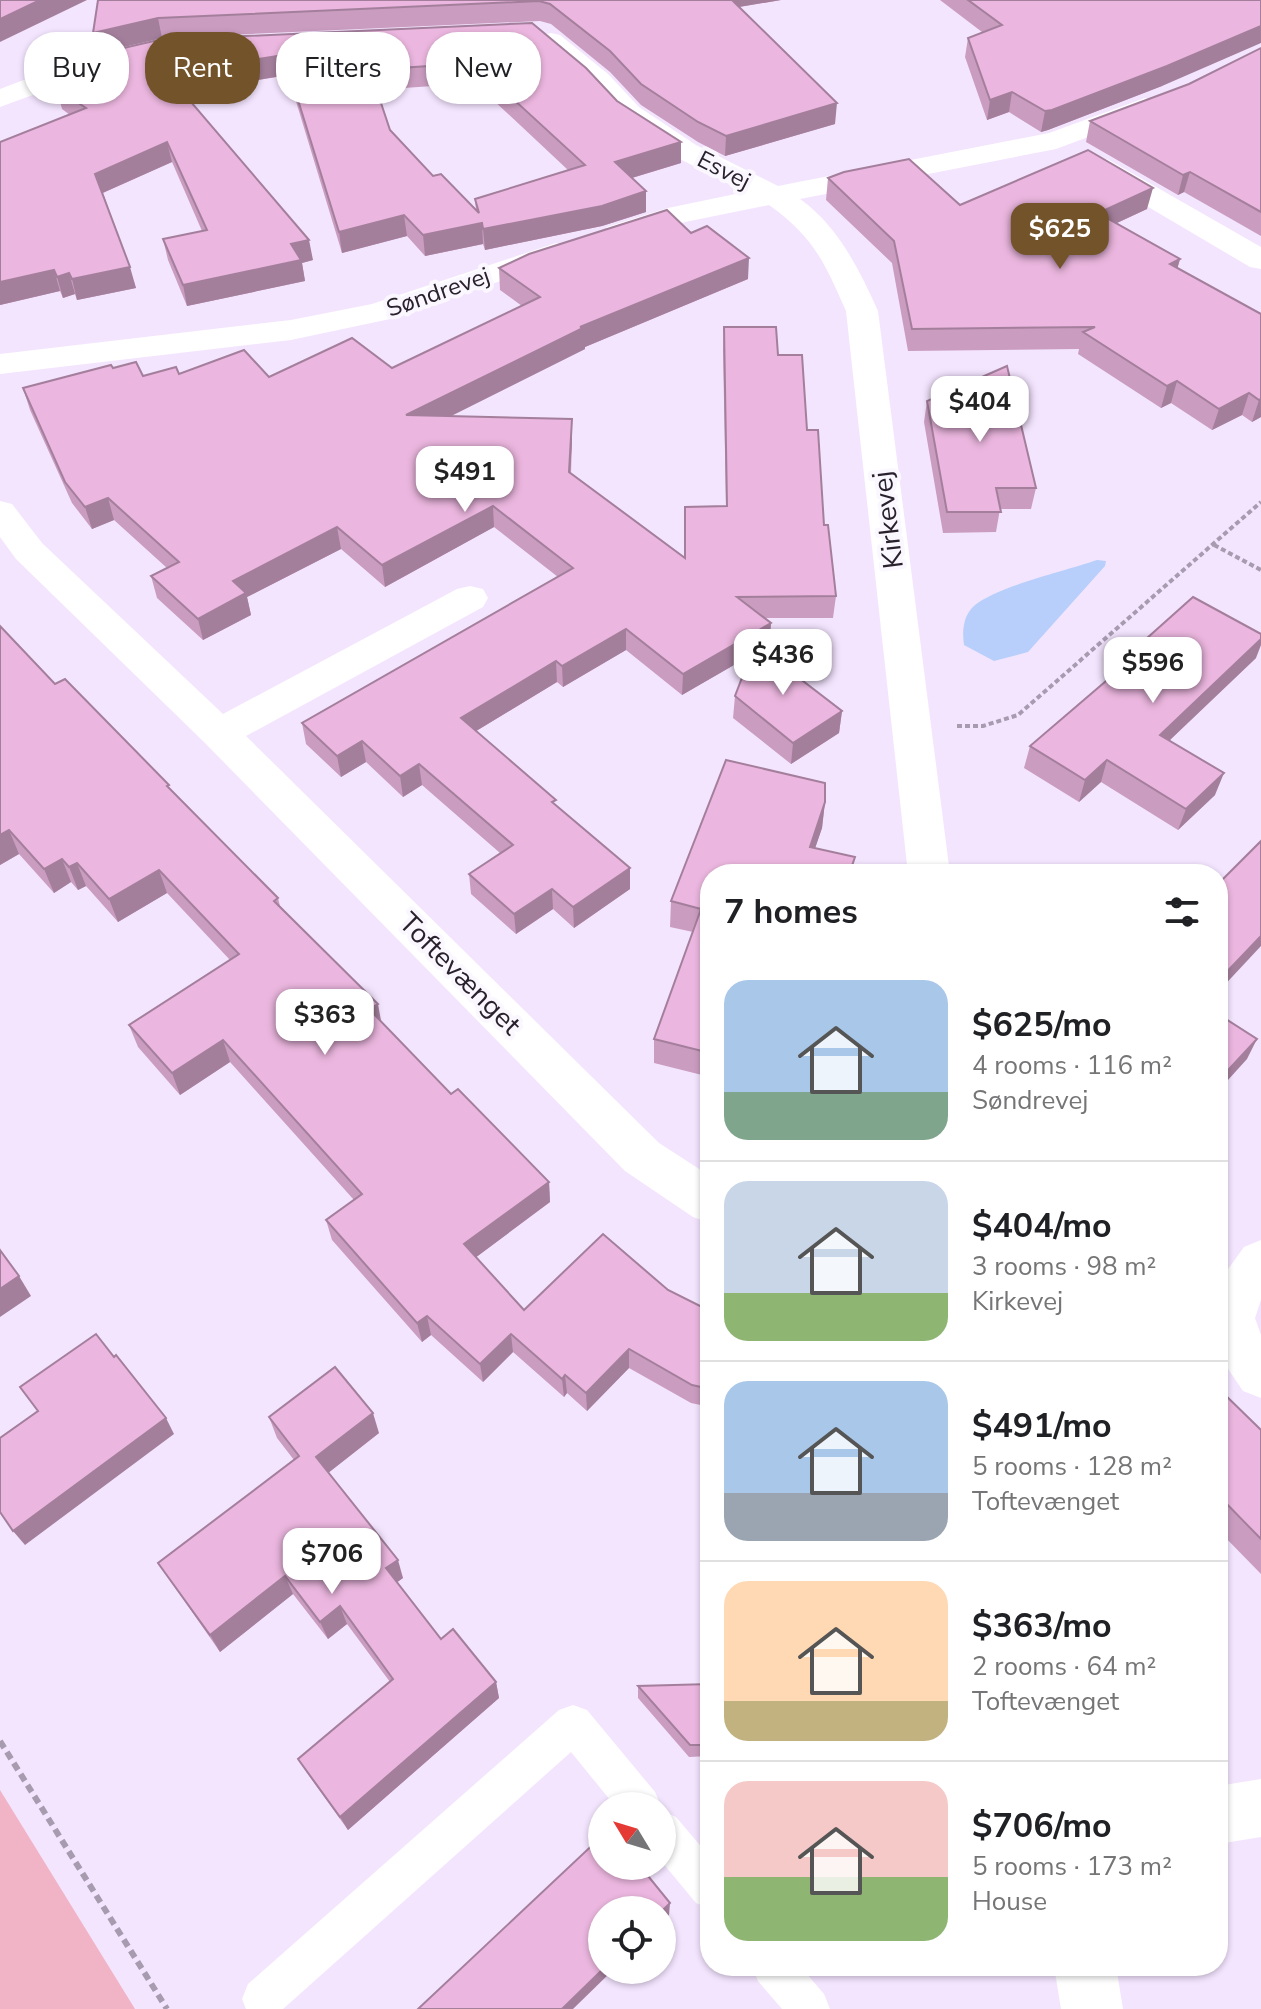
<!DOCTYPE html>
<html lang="en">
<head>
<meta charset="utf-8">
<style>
	:root { --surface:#fff; --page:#f6f6f6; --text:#202124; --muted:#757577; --line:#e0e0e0; --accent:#735329 }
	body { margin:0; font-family:"Nunito Sans",sans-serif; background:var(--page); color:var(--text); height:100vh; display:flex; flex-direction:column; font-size:30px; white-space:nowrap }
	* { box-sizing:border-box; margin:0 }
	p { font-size:26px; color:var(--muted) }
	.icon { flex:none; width:44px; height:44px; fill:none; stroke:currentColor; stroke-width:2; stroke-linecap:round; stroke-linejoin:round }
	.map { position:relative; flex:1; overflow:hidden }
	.side { position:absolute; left:700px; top:864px; width:528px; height:1112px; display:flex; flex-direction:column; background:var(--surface); border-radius:32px; box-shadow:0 2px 6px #0004 }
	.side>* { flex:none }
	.guide { position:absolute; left:24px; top:32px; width:556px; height:72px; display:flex; gap:16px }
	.needle { width:52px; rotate:308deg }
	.fabs { position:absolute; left:588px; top:1792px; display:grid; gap:16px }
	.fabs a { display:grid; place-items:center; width:88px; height:88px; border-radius:50%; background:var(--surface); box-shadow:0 2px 6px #0004; font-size:40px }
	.price { position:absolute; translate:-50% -68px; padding:0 18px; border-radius:16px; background:#fff; color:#222; font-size:26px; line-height:52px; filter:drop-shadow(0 2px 4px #0008) }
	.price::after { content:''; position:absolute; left:50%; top:48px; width:24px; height:18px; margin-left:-12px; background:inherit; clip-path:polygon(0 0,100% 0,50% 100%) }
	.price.active { background:var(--accent); color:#fff }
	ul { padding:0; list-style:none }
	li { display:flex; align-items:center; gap:24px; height:200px; padding:0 24px }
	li+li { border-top:2px solid var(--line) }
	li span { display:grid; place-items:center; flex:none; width:224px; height:160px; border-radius:24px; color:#555 }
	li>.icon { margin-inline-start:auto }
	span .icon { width:96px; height:96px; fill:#fffc; stroke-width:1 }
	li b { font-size:34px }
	h2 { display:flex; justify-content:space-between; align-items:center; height:96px; padding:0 24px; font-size:34px }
	.pill { padding:0 28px; border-radius:32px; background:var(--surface); box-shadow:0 2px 6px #0004; font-size:28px; line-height:72px }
	.pill.active { background:var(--accent); color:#fff }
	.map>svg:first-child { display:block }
</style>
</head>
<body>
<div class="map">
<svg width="1261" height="2009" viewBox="0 0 1261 2009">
	<rect width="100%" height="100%" fill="#f4e5ff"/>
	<!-- green -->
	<polygon fill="#f0b4c6" points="0,1790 135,2009 0,2009"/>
	<!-- water -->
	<path fill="#b7cffa" d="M 1097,560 L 1106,561 L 1105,566 L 1028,652 L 994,661 L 964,645 C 962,631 963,615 975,605 C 999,586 1065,571 1097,560 Z"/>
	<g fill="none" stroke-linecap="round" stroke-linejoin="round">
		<!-- path-far1 -->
		<g stroke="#a79bb0" stroke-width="4" stroke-dasharray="5 3" stroke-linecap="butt">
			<polyline points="1214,545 1261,570"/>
			<polyline points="957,726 983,726 1018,715 1261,502"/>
		</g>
		<!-- path -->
		<polyline stroke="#a79bb0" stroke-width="6" stroke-dasharray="8 5" stroke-linecap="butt" points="0,1741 167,2009"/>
		<!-- lane -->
		<g fill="#fff" fill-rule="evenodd">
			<polygon points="573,1705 587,1710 655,1792 661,1806 615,1806 571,1752 283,2009 246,2009 242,1999 248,1984 559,1710"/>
			<polygon points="662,1811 676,1817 710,1857 710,1909 696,1903 662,1862"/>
			<polygon points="752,1966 800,1966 824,1994 830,2009 782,2009 758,1981"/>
		</g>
		<!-- street -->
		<g fill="#fff" fill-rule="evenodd">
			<path d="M 551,33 L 560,35 L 608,74 L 639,107 L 696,145 L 778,186 L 1049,133 L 1145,98 L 1155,100 L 1159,106 L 1155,112 L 1056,149 L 800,199 C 838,226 859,269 878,311 L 950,874 L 908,874 L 846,311 C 825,263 813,236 769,205 L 685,222 L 618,242 L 607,239 L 603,233 L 607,227 L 668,208 L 745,192 L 676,157 L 619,119 L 588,86 L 542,47 L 538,41 L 542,35 Z"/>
			<polygon points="146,45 156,47 160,53 156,59 90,74 0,107 0,89 71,62"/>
			<polygon points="1099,157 1109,160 1261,247 1261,269 1250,267 1089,172 1084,166 1089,160"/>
			<polygon points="556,243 567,246 571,252 567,258 390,319 291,340 0,374 0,354 291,320 372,304"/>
			<polygon points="0,501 12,504 42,543 223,714 457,589 470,586 483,589 488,598 483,607 246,736 659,1143 710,1176 710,1223 693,1217 625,1171 205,743 16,559 0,537"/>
			<polygon points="1261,1240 1261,1300 1255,1318 1261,1335 1261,1398 1243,1391 1218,1354 1218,1283 1244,1247"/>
			<polygon points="1261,1779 1261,1837 1218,1844 1218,1786"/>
			<polygon points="1054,1966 1116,1966 1123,2009 1061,2009"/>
		</g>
	</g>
	<!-- wall -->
	<g fill="#ca9dc0" fill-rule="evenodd">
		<polygon points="98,0 781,0 739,7 835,124 725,156 698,142 641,105 610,72 551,24 540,21 162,38 98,53 93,33"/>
		<polygon points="940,0 1261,0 1162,86 1048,130 1041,132 1009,112 987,120 965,57 968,38 982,32"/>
		<path d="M 532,23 L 617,101 L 681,163 L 632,178 L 646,191 L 646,212 L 602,226 L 485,250 L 483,244 L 425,256 L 407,236 L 342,253 L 288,75 L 183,93 L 313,260 L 302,263 L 305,281 L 187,306 L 168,260 L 163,239 L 202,231 L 172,162 L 103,193 L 136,288 L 77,300 L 75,294 L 63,298 L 60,291 L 0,305 L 70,115 L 62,109 L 57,89 ZM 475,83 L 568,170 L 475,199 L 476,210 L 433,176 L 390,130 L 376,90 Z"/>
		<polygon points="1261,48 1261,236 1184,192 1178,195 1086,142 1090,121 1189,84"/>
		<polygon points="828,178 960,205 1147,209 1117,223 1180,259 1177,268 1261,314 1261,417 1252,422 1242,415 1212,430 1171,403 1161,408 1078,354 1079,349 908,351 892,263 826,200"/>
		<polygon points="691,233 748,279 585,347 585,349 451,416 572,419 572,441 571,474 684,557 685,507 726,506 723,349 724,327 778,355 807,430 836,596 833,618 765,618 771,623 769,645 761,649 842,711 839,733 791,764 733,718 735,696 751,655 682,695 626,650 563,687 557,682 476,731 556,806 630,889 574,928 553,909 516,934 471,894 469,874 500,853 422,785 403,797 366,762 341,777 306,744 302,723 558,577 494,527 385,587 341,549 247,597 251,615 203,640 157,598 151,576 167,568 114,520 92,529 72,503 30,410 23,388 113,368 143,376 179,374 269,377 392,368 522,306 500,290 499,268"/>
		<polygon points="927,401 1036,488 1031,509 1000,509 996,532 943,533 924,422"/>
		<polygon points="0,626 55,684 171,791 278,898 280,906 381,1021 451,1094 549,1182 550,1202 476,1257 524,1310 668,1290 702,1307 710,1309 710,1407 691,1403 629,1368 587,1411 567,1393 564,1397 513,1352 483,1382 431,1335 422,1342 332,1240 326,1220 354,1200 230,1062 180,1095 138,1047 129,1025 230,960 167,893 118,922 86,886 78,890 71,882 54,893 19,854 0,865"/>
		<polygon points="1256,658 1169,741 1215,795 1178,830 1101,782 1079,802 1024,768 1030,746 1106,681 1108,673"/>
		<polygon points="726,760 825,783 825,802 822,828 815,848 855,857 852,874 710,874 710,1077 654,1063 654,1039 693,932 670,927 671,901"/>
		<polygon points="1218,1388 1261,1430 1261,1574 1218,1530"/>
		<polygon points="269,1417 379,1433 328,1473 403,1578 397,1582 441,1639 496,1682 499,1698 348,1830 307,1773 298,1759 390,1682 347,1624 328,1639 293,1594 220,1652 158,1563 294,1460 277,1438"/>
		<polygon points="710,1684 710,1756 689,1757 638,1698 638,1686"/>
	</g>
	<!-- shaded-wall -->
	<g fill="#a47f9c">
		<polygon points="40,0 87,0 0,42 0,19"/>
		<polygon points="722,0 781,0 721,10"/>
		<polygon points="158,18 162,38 98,53 93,33"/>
		<polygon points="1261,26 1261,43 1162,86 1048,130 1041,132 1045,111"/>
		<polygon points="284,55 288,75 171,94 167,74"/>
		<polygon points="1012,92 1009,112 987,120 990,100"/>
		<polygon points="837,103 835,124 725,156 726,136"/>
		<polygon points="167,142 172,162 100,194 95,174"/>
		<polygon points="681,142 681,163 615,183 615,162"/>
		<polygon points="1190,172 1184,192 1178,195 1183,175"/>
		<polygon points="1153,188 1147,209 1093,234 1098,213"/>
		<polygon points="646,191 646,212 602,226 485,250 483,229"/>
		<polygon points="404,215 407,236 342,253 339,232"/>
		<polygon points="482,223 483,244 425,256 423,235"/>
		<polygon points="309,240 313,260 302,263 305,281 187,306 183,285 291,244"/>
		<polygon points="749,258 748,279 585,347 585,349 409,437 406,415 580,327"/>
		<polygon points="1180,259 1174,281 1170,264"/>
		<polygon points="130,267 136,288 77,300 72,279"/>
		<polygon points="54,270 60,291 0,305 0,282"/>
		<polygon points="69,273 75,294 63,298 57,277"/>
		<polygon points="1177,381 1171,403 1161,408 1167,386"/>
		<polygon points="1249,393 1242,415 1212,430 1219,409"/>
		<polygon points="1261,399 1261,417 1252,422 1259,400"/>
		<polygon points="572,419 572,441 569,494 569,472"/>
		<polygon points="108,498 114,520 92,529 85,507"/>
		<polygon points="493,506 494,527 385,587 382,565"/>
		<polygon points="337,527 341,549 247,597 251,615 203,640 198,619 233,581"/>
		<polygon points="771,623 769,645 682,695 683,674"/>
		<polygon points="626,629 626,650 563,687 562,666"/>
		<polygon points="1261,639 1261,645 1256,658 1152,757 1160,735"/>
		<polygon points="556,661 557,682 463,739 461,718"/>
		<polygon points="842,711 839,733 791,764 793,743"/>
		<polygon points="362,741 366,762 341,777 337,756"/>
		<polygon points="1107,760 1101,782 1079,802 1085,780"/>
		<polygon points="419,764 422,785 403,797 400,776"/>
		<polygon points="1224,773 1215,795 1178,830 1186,809"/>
		<polygon points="825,802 822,828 807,872 810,847"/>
		<polygon points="9,830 19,854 0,865 0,835"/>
		<polygon points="62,859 71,882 54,893 44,869"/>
		<polygon points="77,863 86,886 78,890 69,867"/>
		<polygon points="630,868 630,889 574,928 573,907"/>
		<polygon points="159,870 167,893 118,922 109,899"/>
		<polygon points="552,889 553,909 516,934 514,914"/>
		<polygon points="1261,936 1261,946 1218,992 1218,981"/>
		<polygon points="378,1004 382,1026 369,1009"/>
		<polygon points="1257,1039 1247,1059 1218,1091 1218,1081"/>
		<polygon points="223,1040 230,1062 180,1095 172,1073"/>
		<polygon points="549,1182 550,1202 467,1264 464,1244"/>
		<polygon points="19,1276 31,1296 0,1317 0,1289"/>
		<polygon points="427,1316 431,1335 422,1342 417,1323"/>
		<polygon points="511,1334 513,1352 483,1382 480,1364"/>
		<polygon points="629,1349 629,1368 587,1411 586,1393"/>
		<polygon points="565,1375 567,1393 564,1397 562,1379"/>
		<polygon points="373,1413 379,1433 323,1477 316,1457"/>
		<polygon points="166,1418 174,1434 25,1545 13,1531"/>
		<polygon points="398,1560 403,1578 392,1586 386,1568"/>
		<polygon points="285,1576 293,1594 220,1652 210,1635"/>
		<polygon points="340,1606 347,1624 328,1639 320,1622"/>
		<polygon points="496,1682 499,1698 348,1830 340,1817"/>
		<polygon points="670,1903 669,1915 662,1922 662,1911"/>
		<polygon points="602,1970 613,1970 573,2009 563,2009 563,2008"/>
	</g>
	<!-- building -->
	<g fill="#ebb6df" stroke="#a47f9c" stroke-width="2" fill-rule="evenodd">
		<polygon points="0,0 40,0 0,19"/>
		<polygon points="98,0 732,0 837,103 726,136 698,122 641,84 610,51 550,4 539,1 158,18 93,33"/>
		<polygon points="968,0 1261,0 1261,26 1167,66 1052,110 1045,111 1012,92 990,100 968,38 1002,25"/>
		<path d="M 532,23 L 586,68 L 617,101 L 681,142 L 615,162 L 646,191 L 602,206 L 483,229 L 482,223 L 423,235 L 404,215 L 339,232 L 284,55 L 167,74 L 309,240 L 291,244 L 301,260 L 183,285 L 163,239 L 207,230 L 167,142 L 95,174 L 130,267 L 72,279 L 69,273 L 57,277 L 54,270 L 0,282 L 0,142 L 86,108 L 57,89 L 85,78 L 89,56 L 158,40 ZM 474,63 L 585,165 L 475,199 L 479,213 L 441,174 L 433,176 L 390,130 L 370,70 Z"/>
		<polygon points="1261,48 1261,212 1190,172 1183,175 1090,121 1189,84"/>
		<polygon points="1088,150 1153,188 1098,213 1180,259 1170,264 1261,314 1261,399 1259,400 1249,393 1219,409 1177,381 1167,386 1083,332 1095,327 912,329 894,241 828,178 844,172 909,159 960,205"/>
		<polygon points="667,210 691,233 707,226 749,258 580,327 585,327 406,415 572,419 569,472 685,558 685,507 727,506 724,327 776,327 778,355 802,355 807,430 818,430 824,525 828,525 836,596 737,597 771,623 683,674 626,629 562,666 556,661 461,718 556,800 552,802 630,868 573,907 552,889 514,914 469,874 513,845 419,764 400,776 362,741 337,756 302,723 573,568 493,506 382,565 337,527 233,581 246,593 198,619 151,576 179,562 108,498 85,507 65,482 23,388 111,365 113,368 136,362 143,376 176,367 179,374 244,350 269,377 352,338 392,368 540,297 499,268 529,254"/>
		<polygon points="1007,366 1036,488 996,488 1001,512 947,512 927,401"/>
		<polygon points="1193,597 1261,634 1261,639 1160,735 1224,773 1186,809 1107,760 1085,780 1030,746 1113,675 1108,673"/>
		<polygon points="0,626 55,684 65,679 169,785 167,786 278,898 274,901 378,1004 369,1009 451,1094 458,1089 549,1182 464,1244 524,1310 603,1234 668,1290 702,1307 710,1309 710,1389 692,1385 629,1349 586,1393 565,1375 562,1379 511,1334 480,1364 427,1316 417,1323 326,1220 362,1194 223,1040 172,1073 129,1025 239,954 159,870 109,899 77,863 69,867 62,859 44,869 9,830 0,835"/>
		<polygon points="755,644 842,711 793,743 735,696"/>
		<polygon points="726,760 825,783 825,802 810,847 855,857 849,874 710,874 710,1053 654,1039 701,909 671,901"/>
		<polygon points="1261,841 1261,936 1218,981 1218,884"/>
		<polygon points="1218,1014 1257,1039 1218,1081"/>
		<polygon points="0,1250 19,1276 0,1289"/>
		<polygon points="96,1334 114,1357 116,1355 166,1418 13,1531 0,1512 0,1438 38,1411 20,1387"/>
		<polygon points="335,1367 373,1413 316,1457 398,1560 386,1568 441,1639 453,1629 496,1682 340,1817 298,1759 393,1679 340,1606 320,1622 285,1576 210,1635 158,1563 299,1456 269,1417"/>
		<polygon points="1218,1388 1261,1430 1261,1539 1218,1495"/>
		<polygon points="710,1684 710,1745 690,1745 638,1686"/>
		<polygon points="602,1836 602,1866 640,1866 670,1903 662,1911 662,1910 602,1910 602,1970 563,2008 564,2009 418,2009"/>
	</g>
	<g text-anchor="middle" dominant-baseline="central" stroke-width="8" stroke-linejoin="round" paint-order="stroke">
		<!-- far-street labels -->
		<g font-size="24" fill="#29222e" stroke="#fbf7fe">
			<text transform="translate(724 170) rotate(27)">Esvej</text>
			<text transform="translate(438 292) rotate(-19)">Søndrevej</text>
		</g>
		<!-- street labels -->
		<g font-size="28" fill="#29222e" stroke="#fbf7fe">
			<text transform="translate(888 520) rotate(-97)">Kirkevej</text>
			<text transform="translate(460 974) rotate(45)">Toftevænget</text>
		</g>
	</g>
</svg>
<div class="fabs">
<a><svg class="needle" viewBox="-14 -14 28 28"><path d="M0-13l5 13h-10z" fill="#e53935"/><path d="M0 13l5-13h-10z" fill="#757577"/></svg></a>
<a><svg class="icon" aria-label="locate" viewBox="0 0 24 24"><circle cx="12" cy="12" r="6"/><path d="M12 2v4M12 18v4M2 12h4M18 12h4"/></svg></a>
</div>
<b class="price active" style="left:1060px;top:271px">$625</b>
<b class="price" style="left:980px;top:444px">$404</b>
<b class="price" style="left:465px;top:514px">$491</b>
<b class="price" style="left:783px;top:697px">$436</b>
<b class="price" style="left:1153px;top:705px">$596</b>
<b class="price" style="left:325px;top:1057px">$363</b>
<b class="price" style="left:332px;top:1596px">$706</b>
<div class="guide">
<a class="pill">Buy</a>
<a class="pill active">Rent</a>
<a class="pill">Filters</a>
<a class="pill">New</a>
</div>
<section class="side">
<h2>7 homes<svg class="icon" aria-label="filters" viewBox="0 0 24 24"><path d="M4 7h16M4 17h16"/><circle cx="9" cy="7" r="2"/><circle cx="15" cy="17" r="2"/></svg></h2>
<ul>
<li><span style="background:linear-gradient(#a9c7e8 70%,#7fa58c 0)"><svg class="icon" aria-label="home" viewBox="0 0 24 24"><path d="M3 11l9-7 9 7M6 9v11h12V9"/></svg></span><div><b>$625/mo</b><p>4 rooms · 116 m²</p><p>Søndrevej</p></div></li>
<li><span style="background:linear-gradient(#c9d6e8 70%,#8fb573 0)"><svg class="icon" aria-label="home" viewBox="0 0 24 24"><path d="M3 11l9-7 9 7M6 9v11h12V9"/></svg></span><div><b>$404/mo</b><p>3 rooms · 98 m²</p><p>Kirkevej</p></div></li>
<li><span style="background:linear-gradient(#a9c7e8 70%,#9aa5b1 0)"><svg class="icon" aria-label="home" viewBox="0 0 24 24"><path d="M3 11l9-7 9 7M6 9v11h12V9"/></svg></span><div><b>$491/mo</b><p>5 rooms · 128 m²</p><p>Toftevænget</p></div></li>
<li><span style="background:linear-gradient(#ffd9b3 75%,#c2b280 0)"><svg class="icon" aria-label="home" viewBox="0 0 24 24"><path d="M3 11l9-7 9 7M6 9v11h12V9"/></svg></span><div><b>$363/mo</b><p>2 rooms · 64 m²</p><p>Toftevænget</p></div></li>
<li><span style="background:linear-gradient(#f6c9c9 60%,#8fb573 0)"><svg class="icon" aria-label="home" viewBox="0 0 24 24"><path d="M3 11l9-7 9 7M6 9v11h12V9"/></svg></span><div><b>$706/mo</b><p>5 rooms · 173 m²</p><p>House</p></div></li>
</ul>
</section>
</div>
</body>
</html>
